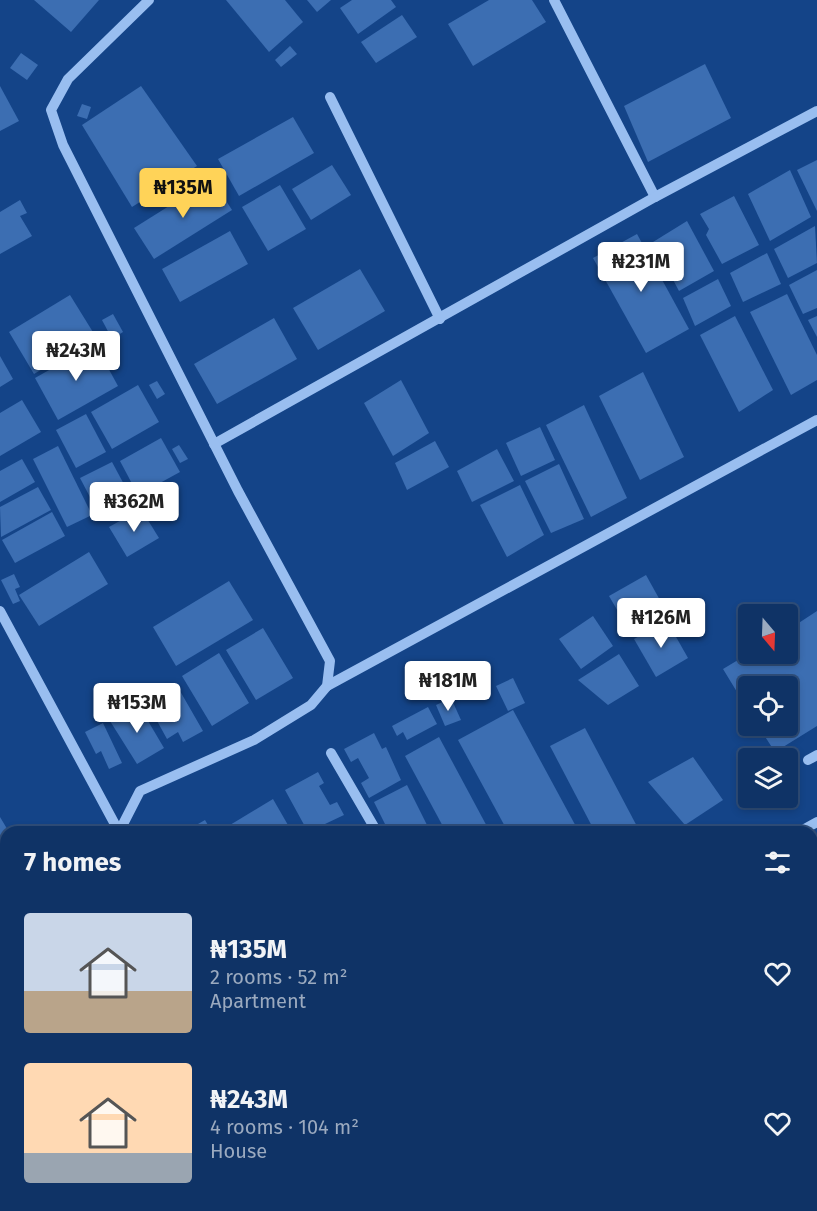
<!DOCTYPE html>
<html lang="en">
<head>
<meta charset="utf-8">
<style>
	:root { --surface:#0f3366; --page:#183b6c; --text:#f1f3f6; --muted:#9baabf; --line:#2f4e7a; --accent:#ffd358 }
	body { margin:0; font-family:"Fira Sans",sans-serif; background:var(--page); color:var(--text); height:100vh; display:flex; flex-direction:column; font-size:22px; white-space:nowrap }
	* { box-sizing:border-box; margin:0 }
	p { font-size:20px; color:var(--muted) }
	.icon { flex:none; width:33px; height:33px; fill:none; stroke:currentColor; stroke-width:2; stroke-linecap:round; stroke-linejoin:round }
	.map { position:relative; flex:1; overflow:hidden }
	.drawer { position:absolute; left:0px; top:826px; width:818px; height:386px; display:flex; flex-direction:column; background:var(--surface); border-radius:18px 18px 0 0; box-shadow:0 3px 9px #0003,0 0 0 2px var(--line) }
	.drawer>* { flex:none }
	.needle { width:39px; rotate:161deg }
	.controls { position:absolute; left:738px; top:604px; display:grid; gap:12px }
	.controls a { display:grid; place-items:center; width:60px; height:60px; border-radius:6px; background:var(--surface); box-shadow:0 3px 9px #0003,0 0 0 2px var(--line); font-size:30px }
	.price { position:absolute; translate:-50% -51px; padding:0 14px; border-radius:6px; background:#fff; color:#222; font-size:20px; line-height:39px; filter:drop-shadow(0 2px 3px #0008) }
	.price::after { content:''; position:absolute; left:50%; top:36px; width:18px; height:14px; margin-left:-9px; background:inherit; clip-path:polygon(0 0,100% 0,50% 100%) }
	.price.current { background:var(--accent); color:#111 }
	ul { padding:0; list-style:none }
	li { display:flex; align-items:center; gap:18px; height:150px; padding:0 24px }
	li span { display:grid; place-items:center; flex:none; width:168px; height:120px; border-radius:6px; color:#555 }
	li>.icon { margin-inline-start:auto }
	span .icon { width:72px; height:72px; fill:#fffc; stroke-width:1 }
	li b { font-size:26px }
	h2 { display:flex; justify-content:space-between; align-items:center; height:72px; padding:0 24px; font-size:26px }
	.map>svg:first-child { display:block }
</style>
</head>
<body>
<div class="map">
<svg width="817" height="1211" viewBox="0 0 817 1211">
	<rect width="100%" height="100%" fill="#144488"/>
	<!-- building -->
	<g fill="#3c6eb2">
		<polygon points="34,0 99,0 71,32"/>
		<polygon points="226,0 285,0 303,22 269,52"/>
		<polygon points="307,0 331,0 317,12"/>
		<polygon points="352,0 391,0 396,7 358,34 340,8"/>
		<polygon points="489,0 532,0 546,22 473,66 448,24"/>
		<polygon points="402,15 417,37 376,63 361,42"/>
		<polygon points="290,46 297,54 281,67 275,60"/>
		<polygon points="21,53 38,65 27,80 10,68"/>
		<polygon points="705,64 731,118 648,162 624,106"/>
		<polygon points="0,86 19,121 0,131"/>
		<polygon points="141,86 197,166 132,207 82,125"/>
		<polygon points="82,104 91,107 87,119 77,116"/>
		<polygon points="293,117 314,153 239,196 218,159"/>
		<polygon points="817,160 817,211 797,170"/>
		<polygon points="332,165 351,195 311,220 292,189"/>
		<polygon points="790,170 811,217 770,241 748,194"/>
		<polygon points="212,179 232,210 154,259 134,228"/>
		<polygon points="280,185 306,229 268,251 242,207"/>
		<polygon points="734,196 759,245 722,264 706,235 709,229 700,214"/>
		<polygon points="20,200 27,213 20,216 32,236 0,254 0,212"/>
		<polygon points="687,221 714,271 679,291 653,242"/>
		<polygon points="815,226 817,263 788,278 774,249"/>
		<polygon points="230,231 248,264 180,302 162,269"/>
		<polygon points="637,234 689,329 646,353 593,258"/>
		<polygon points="767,253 781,284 743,302 730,273"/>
		<polygon points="360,269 385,311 318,350 293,308"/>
		<polygon points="817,270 817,308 803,314 789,285"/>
		<polygon points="718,279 731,306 695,326 683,298"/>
		<polygon points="787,294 817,355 817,380 791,395 750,312"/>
		<polygon points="70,295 96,337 34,374 9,332"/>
		<polygon points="113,314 123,332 112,339 102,320"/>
		<polygon points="735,316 773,390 739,412 700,335"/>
		<polygon points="817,316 817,337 808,320"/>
		<polygon points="274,318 297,359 217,404 194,364"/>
		<polygon points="95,344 118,386 58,420 35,378"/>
		<polygon points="0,356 13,379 0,387"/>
		<polygon points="643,372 684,457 640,480 599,396"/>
		<polygon points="401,380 429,433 393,456 364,403"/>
		<polygon points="157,381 165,394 157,399 149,385"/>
		<polygon points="138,385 159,422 112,449 91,412"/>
		<polygon points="22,400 41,432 0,456 0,413"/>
		<polygon points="584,405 627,498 591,517 546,425"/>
		<polygon points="86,414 106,452 76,468 56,430"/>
		<polygon points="540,427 555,460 521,476 506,443"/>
		<polygon points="161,438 180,472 138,495 120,461"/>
		<polygon points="435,441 449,467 407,490 395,463"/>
		<polygon points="179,445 188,459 180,463 172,449"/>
		<polygon points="58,446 92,515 67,527 33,459"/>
		<polygon points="497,449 514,481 472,502 457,471"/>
		<polygon points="22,459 35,482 0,502 0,471"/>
		<polygon points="112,462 134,503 102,520 80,478"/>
		<polygon points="559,464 584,519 551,533 525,481"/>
		<polygon points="520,485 544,535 507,557 480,505"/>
		<polygon points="38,487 51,510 1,537 0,507"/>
		<polygon points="141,509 159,538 127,557 109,527"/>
		<polygon points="52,512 65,536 15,563 2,540"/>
		<polygon points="89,552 108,584 39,626 19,595"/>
		<polygon points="14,574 20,587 15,589 20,601 13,604 1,580"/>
		<polygon points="646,575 666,611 630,632 609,596"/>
		<polygon points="229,581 253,620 176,666 153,627"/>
		<polygon points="817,611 817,726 775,752 758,726 788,726 788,687 748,687 748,710 723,669 748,654 788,654 788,630"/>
		<polygon points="593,616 613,646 581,669 559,639"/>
		<polygon points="667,621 688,658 656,677 634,639"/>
		<polygon points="263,628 293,678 256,700 226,650"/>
		<polygon points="219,653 249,703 212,726 182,676"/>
		<polygon points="619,654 639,686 608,705 578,680"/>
		<polygon points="513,678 525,703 508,711 496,686"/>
		<polygon points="176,684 203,731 183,742 178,732 167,739 146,701"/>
		<polygon points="451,698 461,720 445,726 436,705"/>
		<polygon points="138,704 164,748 137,764 110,721"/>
		<polygon points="428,707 437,724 407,740 403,732 397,736 392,726"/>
		<polygon points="513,710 579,832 508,832 458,740"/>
		<polygon points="103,723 122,763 109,769 101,751 96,754 85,732"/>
		<polygon points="585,728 640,832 595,832 550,746"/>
		<polygon points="374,733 382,749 386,747 401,780 369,798 361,783 369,778 358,758 351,762 344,749"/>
		<polygon points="439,737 490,832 446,832 405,756"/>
		<polygon points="693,757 723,800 685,825 648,782"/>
		<polygon points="318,772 324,783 319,786 330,805 337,802 344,815 308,832 285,790"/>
		<polygon points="407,785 428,827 418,832 389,832 374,802"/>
		<polygon points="273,799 292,832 228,832 225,828"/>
		<polygon points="0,817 9,832 6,832 6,849 0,852"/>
		<polygon points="205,820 212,832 184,832"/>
		<polygon points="6,961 6,1018 0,1021 0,965"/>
		<polygon points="812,1001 817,1010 817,1046 812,1049"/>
		<polygon points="93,1206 120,1206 123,1211 96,1211"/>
		<polygon points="359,1206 394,1206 396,1211 348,1211"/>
		<polygon points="400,1206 442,1206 443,1211 402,1211"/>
		<polygon points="553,1206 593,1206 596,1211 556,1211"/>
	</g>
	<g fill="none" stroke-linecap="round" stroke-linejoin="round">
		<!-- minor -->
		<g stroke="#99bef0" stroke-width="10">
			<polyline points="554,0 655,197"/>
			<polyline points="330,97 440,319"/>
			<polyline points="214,444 655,197 817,111"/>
			<polyline points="0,611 118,830"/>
			<polyline points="327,686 817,420"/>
			<polyline points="331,753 377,832"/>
			<polyline points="808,760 817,755"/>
			<polyline points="119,832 140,791 254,740 311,705 327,686 330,661 238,491 63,145 51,110 68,79 149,0"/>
			<polyline points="799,832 817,822"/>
			<polyline points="307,1206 309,1211"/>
			<polyline points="764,1206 767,1211"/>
			<polyline points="739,1211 748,1206"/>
		</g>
	</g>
</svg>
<div class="controls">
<a><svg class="needle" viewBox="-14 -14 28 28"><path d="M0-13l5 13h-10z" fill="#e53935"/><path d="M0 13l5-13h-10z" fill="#9baabf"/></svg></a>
<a><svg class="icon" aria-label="locate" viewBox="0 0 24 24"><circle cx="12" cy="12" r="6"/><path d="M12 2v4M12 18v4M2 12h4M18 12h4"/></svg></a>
<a><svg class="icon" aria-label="layers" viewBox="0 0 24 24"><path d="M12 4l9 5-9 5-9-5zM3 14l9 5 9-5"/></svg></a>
</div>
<b class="price current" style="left:183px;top:219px">₦135M</b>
<b class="price" style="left:641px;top:293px">₦231M</b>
<b class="price" style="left:76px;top:382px">₦243M</b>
<b class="price" style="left:134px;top:533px">₦362M</b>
<b class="price" style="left:661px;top:649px">₦126M</b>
<b class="price" style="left:448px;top:712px">₦181M</b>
<b class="price" style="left:137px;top:734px">₦153M</b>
<section class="drawer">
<h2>7 homes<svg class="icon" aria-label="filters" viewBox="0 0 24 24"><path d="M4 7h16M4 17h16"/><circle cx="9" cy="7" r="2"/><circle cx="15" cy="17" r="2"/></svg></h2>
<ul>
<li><span style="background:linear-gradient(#c9d6e8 65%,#b9a48a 0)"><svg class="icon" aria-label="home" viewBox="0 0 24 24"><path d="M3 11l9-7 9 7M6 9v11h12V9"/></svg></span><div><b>₦135M</b><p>2 rooms · 52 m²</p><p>Apartment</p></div><svg class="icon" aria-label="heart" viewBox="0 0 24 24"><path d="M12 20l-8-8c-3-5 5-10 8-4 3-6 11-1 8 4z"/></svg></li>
<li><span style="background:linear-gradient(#ffd9b3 75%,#9aa5b1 0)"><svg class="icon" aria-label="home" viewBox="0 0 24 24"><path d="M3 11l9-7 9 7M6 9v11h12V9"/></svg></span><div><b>₦243M</b><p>4 rooms · 104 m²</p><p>House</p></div><svg class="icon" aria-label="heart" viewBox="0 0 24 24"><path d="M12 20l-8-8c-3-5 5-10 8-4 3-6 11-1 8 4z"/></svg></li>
</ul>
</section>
</div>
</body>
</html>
